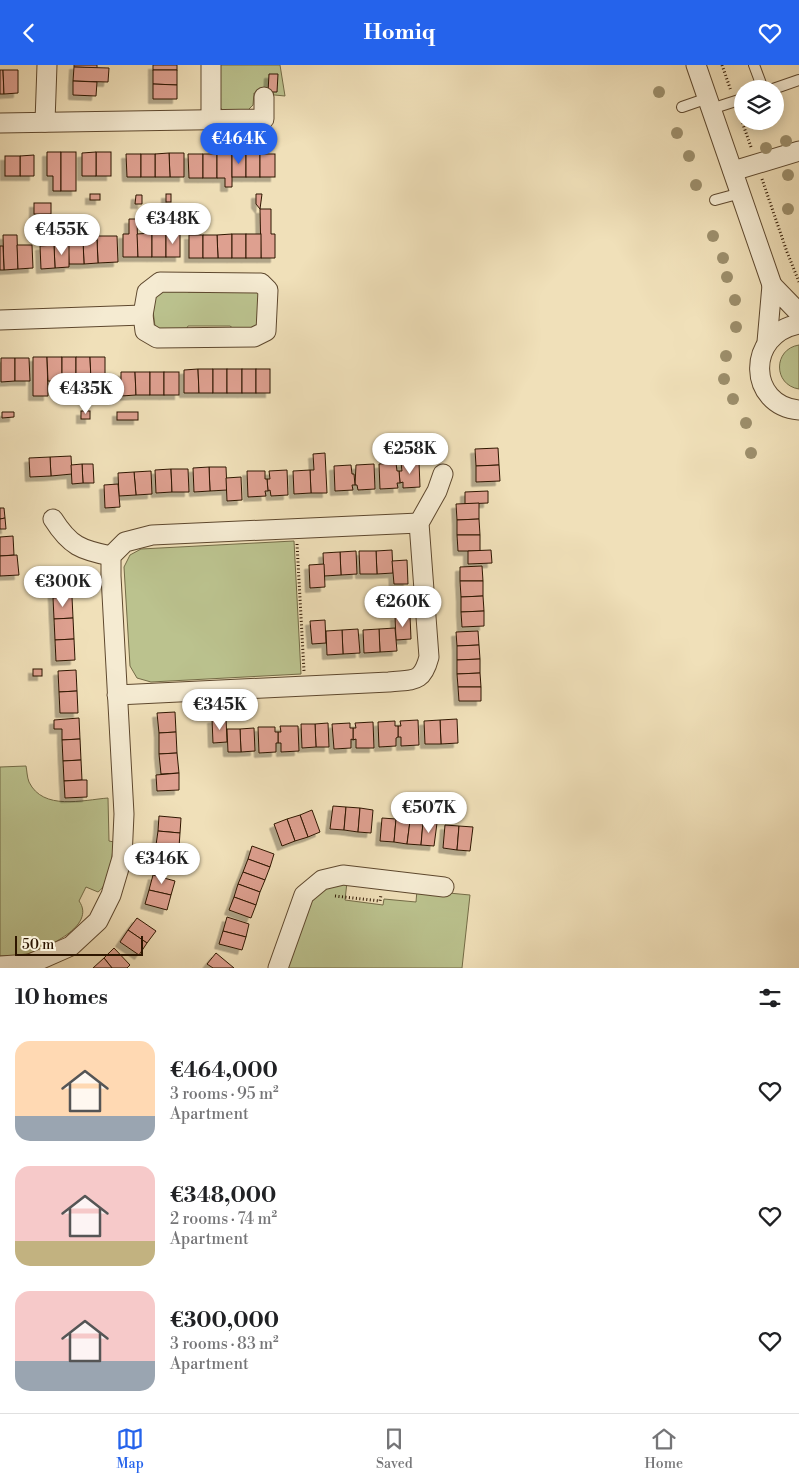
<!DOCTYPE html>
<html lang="en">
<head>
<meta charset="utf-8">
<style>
	:root { --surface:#fff; --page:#f2f2f2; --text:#202124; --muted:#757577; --line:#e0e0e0; --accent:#2563eb }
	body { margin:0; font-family:"Libre Bodoni",serif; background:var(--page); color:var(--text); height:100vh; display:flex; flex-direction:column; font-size:19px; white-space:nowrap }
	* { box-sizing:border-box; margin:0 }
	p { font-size:16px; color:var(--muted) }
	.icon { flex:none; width:28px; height:28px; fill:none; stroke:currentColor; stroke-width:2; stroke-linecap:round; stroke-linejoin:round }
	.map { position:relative; height:903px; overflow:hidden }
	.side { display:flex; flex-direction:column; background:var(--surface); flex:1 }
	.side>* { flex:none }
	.tools { position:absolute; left:734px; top:15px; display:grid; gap:10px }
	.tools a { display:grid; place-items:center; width:50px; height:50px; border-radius:50%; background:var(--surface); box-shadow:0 2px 12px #0003; font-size:25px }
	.scale { position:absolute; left:15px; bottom:12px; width:128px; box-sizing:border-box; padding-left:5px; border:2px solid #2e1600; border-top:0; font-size:14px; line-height:18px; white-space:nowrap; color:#2e1600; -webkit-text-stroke:4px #f5ebd2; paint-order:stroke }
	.price { position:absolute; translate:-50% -42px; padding:0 11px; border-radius:18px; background:#fff; color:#222; font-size:16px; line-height:32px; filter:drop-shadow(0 1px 2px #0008) }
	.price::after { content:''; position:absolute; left:50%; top:30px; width:15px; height:11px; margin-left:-8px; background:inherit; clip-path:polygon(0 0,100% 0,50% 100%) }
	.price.current { background:var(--accent); color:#fff }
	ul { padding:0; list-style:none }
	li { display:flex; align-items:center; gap:15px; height:125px; padding:0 15px }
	li span { display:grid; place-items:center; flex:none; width:140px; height:100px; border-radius:15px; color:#555 }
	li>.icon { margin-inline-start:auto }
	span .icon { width:60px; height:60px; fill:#fffc; stroke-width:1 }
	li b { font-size:21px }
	h2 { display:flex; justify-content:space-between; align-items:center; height:60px; padding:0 15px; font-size:21px }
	header { display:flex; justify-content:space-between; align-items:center; height:65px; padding:0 15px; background:var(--accent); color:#fff; font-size:22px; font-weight:700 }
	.dock { display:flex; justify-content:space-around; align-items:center; height:70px; border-top:1px solid var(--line); background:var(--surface); font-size:14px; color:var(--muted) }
	.dock a { display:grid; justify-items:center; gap:2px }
	.dock .current { color:var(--accent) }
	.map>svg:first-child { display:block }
</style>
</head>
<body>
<header><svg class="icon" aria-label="back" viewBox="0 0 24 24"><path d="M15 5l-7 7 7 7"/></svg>Homiq<svg class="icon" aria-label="heart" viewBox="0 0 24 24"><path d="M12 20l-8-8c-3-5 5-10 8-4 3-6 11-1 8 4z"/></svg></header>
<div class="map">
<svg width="799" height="903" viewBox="0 0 799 903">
	<defs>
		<filter id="shadow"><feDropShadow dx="-4.5" dy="4.5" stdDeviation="0" flood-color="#0004"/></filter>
	</defs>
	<rect width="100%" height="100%" fill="#f0e0b9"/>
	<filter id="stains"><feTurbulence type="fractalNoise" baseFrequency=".004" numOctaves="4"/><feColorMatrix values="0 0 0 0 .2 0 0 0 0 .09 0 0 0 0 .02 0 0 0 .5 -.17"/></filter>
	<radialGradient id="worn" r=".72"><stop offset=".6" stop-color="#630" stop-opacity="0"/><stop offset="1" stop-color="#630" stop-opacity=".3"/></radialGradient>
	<!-- green -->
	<g fill="#bbc28e" stroke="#746c47">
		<polygon points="217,0 280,0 285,31 254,28 253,40 247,46 224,46 216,39"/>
		<polygon points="166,222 183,222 188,227 230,227 255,223 262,230 263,257 254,266 237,266 230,261 188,261 184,268 167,268 155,261 153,246 156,229"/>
		<path d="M 799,280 L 799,324 C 773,320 773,284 799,280 Z"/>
		<polygon points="294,476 301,609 151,617 137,613 130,601 124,502 130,490 141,484"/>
		<path d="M 26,701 C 27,706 27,712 29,717 C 43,746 83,735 108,733 L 109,776 L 114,777 C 112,790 110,819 98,827 L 86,822 L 79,836 C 97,861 46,883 27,889 C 19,892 8,891 0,891 L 0,702 Z"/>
		<path d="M 347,817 L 345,835 L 383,840 L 384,834 L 416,837 L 417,825 L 470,830 L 462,903 L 284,903 C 291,885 303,839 318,828 C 327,820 335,818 347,817 Z"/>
	</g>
	<!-- building -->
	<g fill="#dea090" stroke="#2e1600" filter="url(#shadow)">
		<polygon points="74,0 97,0 97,3 74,2"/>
		<rect x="153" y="0" width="24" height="5"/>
		<polygon points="74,2 109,3 108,17 73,16"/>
		<polygon points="0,5 3,5 4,29 0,29"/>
		<polygon points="3,5 18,5 18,28 4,29"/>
		<polygon points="153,5 177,5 177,20 153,19"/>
		<polygon points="269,9 278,9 277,27 268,27"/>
		<polygon points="73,16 97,17 96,31 73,30"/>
		<polygon points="153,19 177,20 177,34 153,34"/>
		<polygon points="47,87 61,87 61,126 53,126 53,111 47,111"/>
		<rect x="61" y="87" width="15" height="39"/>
		<rect x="96" y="87" width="15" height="24"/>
		<polygon points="96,87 96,111 82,111 82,88"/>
		<polygon points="169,88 184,88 184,112 170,112"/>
		<polygon points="169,88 170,112 155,112 155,89"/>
		<polygon points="126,89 141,89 141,112 127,112"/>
		<rect x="141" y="89" width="14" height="23"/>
		<polygon points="188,89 203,89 203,113 189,113"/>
		<rect x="203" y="89" width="14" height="24"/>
		<polygon points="217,89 232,89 232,122 225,122 225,113 217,113"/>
		<rect x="232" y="89" width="14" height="23"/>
		<rect x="246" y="89" width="14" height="23"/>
		<rect x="260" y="89" width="15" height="23"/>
		<polygon points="34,90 34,111 20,111 20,91"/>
		<rect x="5" y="91" width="15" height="20"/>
		<rect x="90" y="129" width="10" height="6"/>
		<rect x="166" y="129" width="5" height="8"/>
		<polygon points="256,129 262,129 260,144 256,139"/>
		<polygon points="136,130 142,130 142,139 135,139"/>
		<rect x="34" y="138" width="17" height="11"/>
		<polygon points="260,144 271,144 271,169 275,169 275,193 261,193"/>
		<rect x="38" y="152" width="11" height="12"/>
		<polygon points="129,154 137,154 138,192 123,192 123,169 129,169"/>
		<polygon points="152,168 152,192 138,192 137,169"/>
		<rect x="152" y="168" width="14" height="24"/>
		<rect x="166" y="168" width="14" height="24"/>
		<polygon points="232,169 232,193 218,193 217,170"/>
		<rect x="232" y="169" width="14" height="24"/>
		<rect x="246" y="169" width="15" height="24"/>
		<polygon points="3,170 17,170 18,204 4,205"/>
		<rect x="189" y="170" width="14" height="23"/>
		<polygon points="203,170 217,170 218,193 203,193"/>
		<polygon points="97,171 117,171 118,197 98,198"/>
		<polygon points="83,175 97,175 98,198 84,199"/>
		<polygon points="83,175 84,199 69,199 68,176"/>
		<polygon points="69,179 69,202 55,203 54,180"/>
		<polygon points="17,180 32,180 33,203 18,204"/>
		<polygon points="54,180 55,203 41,204 40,181"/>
		<polygon points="0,181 3,181 4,205 0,205"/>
		<polygon points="33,292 47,292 48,331 33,331"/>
		<polygon points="47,292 62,292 62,316 48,316"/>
		<rect x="62" y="292" width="14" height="24"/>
		<polygon points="76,292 90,292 91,316 76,316"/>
		<polygon points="90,292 105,292 105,315 91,316"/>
		<polygon points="1,293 15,293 15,316 1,317"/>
		<polygon points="15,293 29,293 30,316 15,316"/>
		<polygon points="198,304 199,328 184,328 184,305"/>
		<polygon points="198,304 213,304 213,328 199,328"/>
		<rect x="213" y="304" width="14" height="24"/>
		<rect x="227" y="304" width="15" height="24"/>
		<rect x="242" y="304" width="14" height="24"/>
		<rect x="256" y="304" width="14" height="24"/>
		<polygon points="121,307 135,307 136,330 121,331"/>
		<polygon points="135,307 150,307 150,330 136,330"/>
		<rect x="150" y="307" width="14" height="23"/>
		<rect x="164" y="307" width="15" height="23"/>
		<rect x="81" y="346" width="9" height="8"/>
		<polygon points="2,347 14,347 14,352 2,353"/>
		<rect x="117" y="347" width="21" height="8"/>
		<polygon points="498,383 499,400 476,401 475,384"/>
		<polygon points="325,388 327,428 311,428 310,405 314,405 313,389"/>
		<polygon points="71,391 72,409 51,411 50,392"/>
		<polygon points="50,392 51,411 30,412 29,393"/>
		<polygon points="419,397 420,422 403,423 403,417 400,418 399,406 402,406 401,398"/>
		<polygon points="396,398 397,406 399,406 400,418 397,418 398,423 380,424 379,399"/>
		<polygon points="82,399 93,399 94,418 83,418"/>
		<polygon points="82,399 83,418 72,419 71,400"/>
		<polygon points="374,399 375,424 358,425 357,420 355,420 356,400"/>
		<polygon points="351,400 352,409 354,409 355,420 352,420 353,425 335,426 334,401"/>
		<polygon points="499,400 500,416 476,417 476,401"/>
		<polygon points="209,402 226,402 227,425 210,426"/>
		<polygon points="209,402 210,426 194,427 193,403"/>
		<polygon points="171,404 172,427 156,428 155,405"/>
		<polygon points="171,404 188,404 189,427 172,427"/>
		<polygon points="287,405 288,430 271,431 270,425 268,426 267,414 270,414 269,406"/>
		<polygon points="310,405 311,428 294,429 293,406"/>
		<polygon points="151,406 152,429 136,430 134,407"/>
		<polygon points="247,406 265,406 265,414 267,414 268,426 265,426 266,431 248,432"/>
		<polygon points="134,407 136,430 119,431 118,408"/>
		<polygon points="241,412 242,435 227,436 226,413"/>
		<polygon points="118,419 120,442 105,443 104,420"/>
		<polygon points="488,426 488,438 465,439 465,427"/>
		<polygon points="479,438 479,454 457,455 456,439"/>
		<polygon points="0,443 4,443 5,453 0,454"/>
		<polygon points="5,453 6,464 0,464 0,454"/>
		<polygon points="479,454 480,470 457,470 457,455"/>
		<polygon points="457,470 480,470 480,486 458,486"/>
		<polygon points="13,471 14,490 0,491 0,472"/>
		<polygon points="392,485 393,508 377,509 376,486"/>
		<polygon points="491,485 492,498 468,499 468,486"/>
		<polygon points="356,486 357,509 341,510 340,487"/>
		<polygon points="359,486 376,486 377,509 360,509"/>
		<polygon points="340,487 341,510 324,511 323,488"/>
		<polygon points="17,490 19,510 0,511 0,491"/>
		<polygon points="407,495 408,519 394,519 392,496"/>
		<polygon points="324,499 325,522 310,523 309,500"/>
		<polygon points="482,501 483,516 460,516 460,502"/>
		<polygon points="71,510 72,532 53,533 52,511"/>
		<polygon points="460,516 483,516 483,531 461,532"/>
		<polygon points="483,531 484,546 461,547 461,532"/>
		<polygon points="72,532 73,553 54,554 53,533"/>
		<polygon points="484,546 484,561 462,562 461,547"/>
		<polygon points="395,551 410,551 411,574 396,575"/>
		<polygon points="73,553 74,574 55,575 54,554"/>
		<polygon points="325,555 326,578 312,579 310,556"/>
		<polygon points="395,563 397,586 380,587 379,564"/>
		<polygon points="358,564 360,588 343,589 342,565"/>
		<polygon points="379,564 380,587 364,588 363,565"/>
		<polygon points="342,565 343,589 327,590 326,566"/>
		<polygon points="478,566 479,580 457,581 456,567"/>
		<polygon points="74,574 75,595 56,596 55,575"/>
		<polygon points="479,580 480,594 457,595 457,581"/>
		<polygon points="480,594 480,608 457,609 457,595"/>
		<rect x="33" y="604" width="9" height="7"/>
		<polygon points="76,605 77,626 59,627 58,606"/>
		<polygon points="480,608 481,622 458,622 457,609"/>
		<polygon points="458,622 481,622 481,636 459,636"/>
		<polygon points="77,626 78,648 60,648 59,627"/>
		<polygon points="175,647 176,667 159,668 157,648"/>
		<polygon points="79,653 80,674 62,675 62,664 54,664 54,655"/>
		<polygon points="226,653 227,677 213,678 212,654"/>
		<polygon points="457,654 458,678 441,679 440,655"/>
		<polygon points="418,655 419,680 401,681 401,672 398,672 398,661 401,661 400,656"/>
		<polygon points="440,655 441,679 425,679 424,656"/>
		<polygon points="395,656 395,661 398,661 398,672 396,673 396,681 379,682 378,657"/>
		<polygon points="373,657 374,683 356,683 356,674 353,675 353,663 356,663 355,658"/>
		<polygon points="328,658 329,682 316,682 315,659"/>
		<polygon points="350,658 350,663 353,663 353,675 351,674 351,683 334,684 332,659"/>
		<polygon points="301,659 315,659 316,682 302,683"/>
		<polygon points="280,661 298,661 299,686 281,687 281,678 278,678 278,667 281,667"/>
		<polygon points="258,662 275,662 275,667 278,667 278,678 276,678 276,687 259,688"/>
		<polygon points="254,663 255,686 241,687 240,664"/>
		<polygon points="227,664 240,664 241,687 228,687"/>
		<polygon points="176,667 177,688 159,689 159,668"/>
		<polygon points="80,674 81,695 63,696 62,675"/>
		<polygon points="177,688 179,708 161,709 159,689"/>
		<polygon points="81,695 82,715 64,716 63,696"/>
		<polygon points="179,708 179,725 157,726 156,710"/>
		<polygon points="82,715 87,715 87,732 65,733 64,716"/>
		<polygon points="333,741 346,742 344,765 330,764"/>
		<polygon points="346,742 360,743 358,767 344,765"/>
		<polygon points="360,743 373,745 371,768 358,767"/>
		<polygon points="312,745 320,767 308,772 300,750"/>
		<polygon points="300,750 308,772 295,776 287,754"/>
		<polygon points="159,751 181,753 180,768 158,766"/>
		<polygon points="382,753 396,754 394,777 380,776"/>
		<polygon points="287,754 295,776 282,781 274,759"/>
		<polygon points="396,754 410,756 407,779 394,777"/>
		<polygon points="410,756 423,757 421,780 407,779"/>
		<polygon points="423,757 437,758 434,781 421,780"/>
		<polygon points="445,760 459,761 457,785 443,783"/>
		<polygon points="459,761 473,762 470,786 457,785"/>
		<polygon points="158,766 180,768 179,782 156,780"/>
		<polygon points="156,780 179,782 178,797 155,795"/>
		<polygon points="252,781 274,789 270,802 248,794"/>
		<polygon points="248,794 270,802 265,815 243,807"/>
		<polygon points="243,807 265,815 260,827 238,819"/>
		<polygon points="153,810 175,816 171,830 149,825"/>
		<polygon points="238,819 260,827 256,840 234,832"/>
		<polygon points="149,825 171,830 167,845 145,839"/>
		<polygon points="234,832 256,840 251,853 229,845"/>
		<polygon points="227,852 249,859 246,872 223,866"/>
		<polygon points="137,853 156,866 147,878 128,865"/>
		<polygon points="128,865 147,878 139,890 120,877"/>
		<polygon points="223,866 246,872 242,885 219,879"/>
		<polygon points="114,883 130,900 127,903 112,903 104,893"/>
		<polygon points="216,888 234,903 213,903 207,899"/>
		<polygon points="104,893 112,903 93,903"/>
	</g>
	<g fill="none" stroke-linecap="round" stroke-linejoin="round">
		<!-- service casing -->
		<g stroke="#5e482e" stroke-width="12">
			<g id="service">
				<polyline points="754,0 763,24"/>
				<polyline points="773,24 799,15"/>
				<polyline points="682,42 708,33"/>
				<polyline points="711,44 742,34"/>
				<polyline points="715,135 741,128"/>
			</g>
		</g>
		<!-- minor casing -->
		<g stroke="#5e482e" stroke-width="21">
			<g id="minor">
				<polyline points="696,0 772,220"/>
				<polyline points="211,55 211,0"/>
				<polyline points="45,57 47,0"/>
				<polyline points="0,58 264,54 264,32"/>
				<polyline points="733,106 799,86"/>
				<polygon points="160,217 261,218 268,225 266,266 254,272 157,273 145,266 143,250 147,227"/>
				<polyline points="0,255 143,250"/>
				<path d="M 799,259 C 745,269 748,341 799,345"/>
				<polyline points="767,277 772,220 799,248"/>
				<path d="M 53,454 C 70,481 81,485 111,491"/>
				<path d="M 117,630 L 389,617 C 413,614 422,619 429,592 L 419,458 L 437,426 L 443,409"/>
				<polyline points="0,901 30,899 71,881 98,856 111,830 122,793 124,749 111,511 111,491 125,477 152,470 419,458"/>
				<polyline points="278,903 304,830 322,815 343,810 444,822"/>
			</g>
		</g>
		<!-- path -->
		<g stroke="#2e1600" stroke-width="3" stroke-dasharray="1 2.5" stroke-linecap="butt">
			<polyline points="722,0 731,26"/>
			<polyline points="739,48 751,82"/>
			<polyline points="762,114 787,187 799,217"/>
			<polyline points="297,479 304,606"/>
			<polyline points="335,831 380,836 381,830"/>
		</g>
		<!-- service -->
		<use href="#service" stroke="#f5ebd2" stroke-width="10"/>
		<!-- minor -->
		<use href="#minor" stroke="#f5ebd2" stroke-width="19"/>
	</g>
	<!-- trees -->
	<g fill="#9c8e6b">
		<circle cx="659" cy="27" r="6"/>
		<circle cx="677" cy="68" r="6"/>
		<circle cx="786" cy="76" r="6"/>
		<circle cx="766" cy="83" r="6"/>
		<circle cx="689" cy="91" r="6"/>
		<circle cx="788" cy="110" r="6"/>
		<circle cx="696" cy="120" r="6"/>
		<circle cx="788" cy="144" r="6"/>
		<circle cx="713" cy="171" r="6"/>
		<circle cx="723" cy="193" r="6"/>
		<circle cx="727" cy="212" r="6"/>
		<circle cx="735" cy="235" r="6"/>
		<circle cx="736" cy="262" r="6"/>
		<circle cx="726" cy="291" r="6"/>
		<circle cx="724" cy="314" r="6"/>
		<circle cx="733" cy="334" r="6"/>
		<circle cx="746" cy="358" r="6"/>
		<circle cx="751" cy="388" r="6"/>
	</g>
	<rect width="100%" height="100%" filter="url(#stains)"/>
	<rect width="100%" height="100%" fill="url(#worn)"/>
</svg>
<div class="tools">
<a><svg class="icon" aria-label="layers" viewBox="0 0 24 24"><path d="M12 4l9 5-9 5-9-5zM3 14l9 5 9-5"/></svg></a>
</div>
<div class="scale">50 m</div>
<b class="price current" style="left:239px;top:100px">€464K</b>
<b class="price" style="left:173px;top:180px">€348K</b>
<b class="price" style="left:62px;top:191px">€455K</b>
<b class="price" style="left:86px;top:350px">€435K</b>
<b class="price" style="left:410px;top:410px">€258K</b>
<b class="price" style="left:63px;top:543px">€300K</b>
<b class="price" style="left:403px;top:563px">€260K</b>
<b class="price" style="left:220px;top:666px">€345K</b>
<b class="price" style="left:429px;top:769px">€507K</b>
<b class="price" style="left:162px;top:820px">€346K</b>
</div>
<section class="side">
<h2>10 homes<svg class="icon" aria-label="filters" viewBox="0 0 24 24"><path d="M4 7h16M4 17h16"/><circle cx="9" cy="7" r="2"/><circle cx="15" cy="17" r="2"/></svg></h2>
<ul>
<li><span style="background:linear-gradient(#ffd9b3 75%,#9aa5b1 0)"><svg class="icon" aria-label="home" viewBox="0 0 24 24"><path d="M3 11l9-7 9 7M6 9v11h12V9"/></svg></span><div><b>€464,000</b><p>3 rooms · 95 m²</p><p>Apartment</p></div><svg class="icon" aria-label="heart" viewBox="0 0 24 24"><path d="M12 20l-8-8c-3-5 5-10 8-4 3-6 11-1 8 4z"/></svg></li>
<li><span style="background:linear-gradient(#f6c9c9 75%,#c2b280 0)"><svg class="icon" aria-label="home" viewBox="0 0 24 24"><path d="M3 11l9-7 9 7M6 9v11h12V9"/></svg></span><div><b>€348,000</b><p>2 rooms · 74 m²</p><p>Apartment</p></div><svg class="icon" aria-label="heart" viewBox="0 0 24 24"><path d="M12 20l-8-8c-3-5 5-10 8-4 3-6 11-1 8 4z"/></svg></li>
<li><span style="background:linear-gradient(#f6c9c9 70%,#9aa5b1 0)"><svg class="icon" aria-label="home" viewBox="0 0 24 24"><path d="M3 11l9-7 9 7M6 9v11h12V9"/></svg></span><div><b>€300,000</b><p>3 rooms · 83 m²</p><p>Apartment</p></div><svg class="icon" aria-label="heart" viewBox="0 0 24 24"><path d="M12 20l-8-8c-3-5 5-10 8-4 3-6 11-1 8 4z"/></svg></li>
</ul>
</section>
<nav class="dock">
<a class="current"><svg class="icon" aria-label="map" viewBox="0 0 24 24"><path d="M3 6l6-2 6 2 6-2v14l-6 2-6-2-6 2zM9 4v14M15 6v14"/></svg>Map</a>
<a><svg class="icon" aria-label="saved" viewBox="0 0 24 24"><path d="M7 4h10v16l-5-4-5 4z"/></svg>Saved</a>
<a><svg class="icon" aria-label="home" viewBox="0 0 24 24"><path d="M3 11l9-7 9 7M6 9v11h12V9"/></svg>Home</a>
</nav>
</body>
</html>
